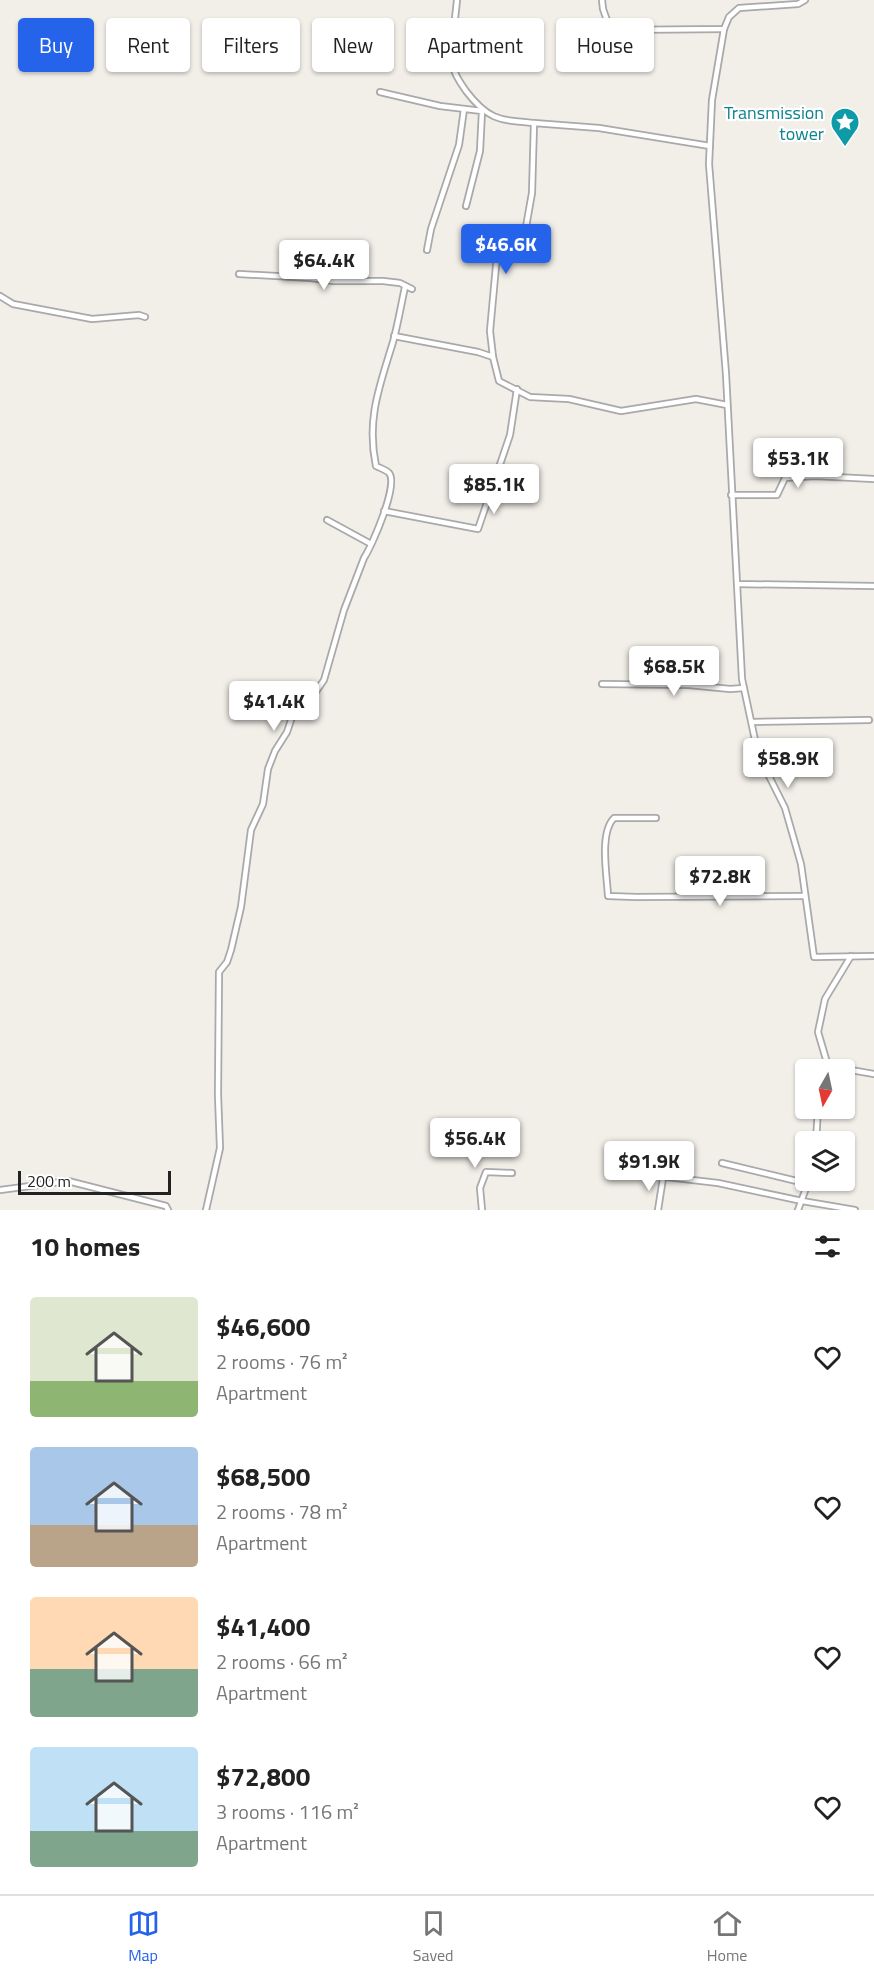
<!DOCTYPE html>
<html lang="en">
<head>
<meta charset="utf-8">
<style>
	:root { --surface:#fff; --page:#f6f6f6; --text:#222; --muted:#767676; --line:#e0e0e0; --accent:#2563eb }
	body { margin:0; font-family:"Titillium Web",sans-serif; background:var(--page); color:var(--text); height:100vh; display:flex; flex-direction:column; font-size:22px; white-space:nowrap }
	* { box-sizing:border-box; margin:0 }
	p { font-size:20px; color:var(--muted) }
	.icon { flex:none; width:33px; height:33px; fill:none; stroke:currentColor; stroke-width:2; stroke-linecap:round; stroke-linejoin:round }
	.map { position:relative; height:1210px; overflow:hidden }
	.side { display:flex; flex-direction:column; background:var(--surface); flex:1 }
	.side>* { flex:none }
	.top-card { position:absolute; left:18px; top:18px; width:838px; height:54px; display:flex; gap:12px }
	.needle { width:39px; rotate:189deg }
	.buttons { position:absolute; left:795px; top:1059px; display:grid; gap:12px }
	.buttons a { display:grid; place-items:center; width:60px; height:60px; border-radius:6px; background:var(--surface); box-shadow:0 2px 4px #0004; font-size:30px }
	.scale { position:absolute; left:18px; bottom:15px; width:153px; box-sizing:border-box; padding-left:6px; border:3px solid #222; border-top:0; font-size:16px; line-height:21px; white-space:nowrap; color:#222; -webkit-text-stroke:4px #fff; paint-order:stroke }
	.price { position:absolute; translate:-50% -51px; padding:0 14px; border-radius:6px; background:#fff; color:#222; font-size:20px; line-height:39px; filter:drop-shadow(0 2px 3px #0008) }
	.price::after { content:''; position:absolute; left:50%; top:36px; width:18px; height:14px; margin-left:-9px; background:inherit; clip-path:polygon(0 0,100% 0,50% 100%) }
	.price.active { background:var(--accent); color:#fff }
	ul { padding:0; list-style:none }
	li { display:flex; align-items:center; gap:18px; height:150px; padding:0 30px }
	li span { display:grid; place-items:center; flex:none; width:168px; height:120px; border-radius:6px; color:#555 }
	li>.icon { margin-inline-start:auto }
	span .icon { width:72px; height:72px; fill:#fffc; stroke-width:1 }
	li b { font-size:26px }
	h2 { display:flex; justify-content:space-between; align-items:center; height:72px; padding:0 30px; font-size:26px }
	.tag { padding:0 21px; border-radius:6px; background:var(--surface); box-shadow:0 2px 4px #0004; font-size:21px; line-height:54px }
	.tag.active { background:var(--accent); color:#fff }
	.tab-bar { display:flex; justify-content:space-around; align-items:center; height:84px; border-top:2px solid var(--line); background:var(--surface); font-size:16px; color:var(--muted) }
	.tab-bar a { display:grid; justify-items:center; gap:3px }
	.tab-bar .active { color:var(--accent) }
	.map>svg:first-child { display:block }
</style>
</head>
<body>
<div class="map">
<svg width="874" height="1210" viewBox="0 0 874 1210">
	<rect width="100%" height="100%" fill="#f2efe9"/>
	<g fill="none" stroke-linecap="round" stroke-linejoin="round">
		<!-- minor casing -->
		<g stroke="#a9a9a9" stroke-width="8">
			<g id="minor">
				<path d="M 457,0 C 455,21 451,44 453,66 C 454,74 461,84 466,91 C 488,120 499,120 534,123"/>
				<polyline points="602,0 603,9 609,26 618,30 724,29 729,17 739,8 798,4 805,0"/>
				<polyline points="724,29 712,100 709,164 726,374 737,584 874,586"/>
				<polyline points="380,92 440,106 482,111 480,151 466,206"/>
				<polyline points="710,146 599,128 534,123 532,193 521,255 497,255 490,331 493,357 499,381 530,397 569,399 621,411 696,399 727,405"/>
				<polyline points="427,250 431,229 459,145 464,109"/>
				<polyline points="239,274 311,278 333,281 383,281 400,283 412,289"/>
				<polyline points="0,296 13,304 92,319 139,315 145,317"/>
				<polyline points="394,336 478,352 493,357"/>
				<polyline points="731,495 777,495 785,478 815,476 874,479"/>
				<polyline points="384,511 478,529 510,435 517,389"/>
				<polyline points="327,520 371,544"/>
				<polyline points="737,584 742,679 758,754 785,808 801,864 814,957 874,956"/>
				<polyline points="602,684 689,685 730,689 744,688"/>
				<polyline points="752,722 869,720"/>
				<path d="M 656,818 L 614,818 C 599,833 607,875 608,896 L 636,897 L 804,896"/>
				<polyline points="828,1066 874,1074"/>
				<polyline points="827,1070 828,1066 818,1032 825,999 851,956"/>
				<polyline points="816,1142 818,1108"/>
				<polyline points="722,1163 809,1184"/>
				<polyline points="624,1172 718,1183 802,1201 855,1210"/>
				<polyline points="0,1190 68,1181 166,1206 168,1210"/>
				<path d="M 206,1210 L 220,1148 L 218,1095 L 219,972 L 227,962 L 231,950 L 241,907 L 251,830 L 263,804 L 268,769 L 275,751 L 287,732 L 297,702 L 304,694 L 315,693 L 324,680 L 344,610 L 364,558 C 372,546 399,484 389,473 C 386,470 380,468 376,466 C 366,419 380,385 393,342 C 398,324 401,305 405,287"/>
				<polyline points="482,1210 480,1188 486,1172 512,1173"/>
				<polyline points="658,1210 663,1178"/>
				<polyline points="798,1210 809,1180"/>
			</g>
		</g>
		<!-- minor -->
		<use href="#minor" stroke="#fff" stroke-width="4.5"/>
	</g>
	<!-- icons -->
	<defs>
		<g id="sight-pin" transform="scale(1.5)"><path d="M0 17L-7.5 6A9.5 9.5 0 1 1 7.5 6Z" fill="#0f9aa8" stroke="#fff"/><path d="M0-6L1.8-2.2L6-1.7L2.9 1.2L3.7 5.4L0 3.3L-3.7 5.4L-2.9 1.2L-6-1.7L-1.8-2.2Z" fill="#fff"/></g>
	</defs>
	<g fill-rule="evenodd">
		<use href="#sight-pin" x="845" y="122"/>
	</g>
	<g text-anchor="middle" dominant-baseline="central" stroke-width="4.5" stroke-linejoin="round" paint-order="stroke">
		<!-- culture labels -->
		<g font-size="18" fill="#0d838f" stroke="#fff" text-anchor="end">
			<text x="824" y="112">Transmission<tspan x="824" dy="21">tower</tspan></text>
		</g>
	</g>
</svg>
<div class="buttons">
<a><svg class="needle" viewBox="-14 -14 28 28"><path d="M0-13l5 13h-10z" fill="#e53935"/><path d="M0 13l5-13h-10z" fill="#767676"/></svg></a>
<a><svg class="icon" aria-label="layers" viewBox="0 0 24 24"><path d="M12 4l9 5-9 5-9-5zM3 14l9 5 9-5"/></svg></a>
</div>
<div class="scale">200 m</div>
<b class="price active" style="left:506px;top:275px">$46.6K</b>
<b class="price" style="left:324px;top:291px">$64.4K</b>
<b class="price" style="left:798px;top:489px">$53.1K</b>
<b class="price" style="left:494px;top:515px">$85.1K</b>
<b class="price" style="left:674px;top:697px">$68.5K</b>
<b class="price" style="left:274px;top:732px">$41.4K</b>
<b class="price" style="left:788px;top:789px">$58.9K</b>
<b class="price" style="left:720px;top:907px">$72.8K</b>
<b class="price" style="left:475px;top:1169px">$56.4K</b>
<b class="price" style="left:649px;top:1192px">$91.9K</b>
<div class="top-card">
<a class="tag active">Buy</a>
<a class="tag">Rent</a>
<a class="tag">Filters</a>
<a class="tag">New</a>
<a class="tag">Apartment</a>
<a class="tag">House</a>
</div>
</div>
<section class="side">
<h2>10 homes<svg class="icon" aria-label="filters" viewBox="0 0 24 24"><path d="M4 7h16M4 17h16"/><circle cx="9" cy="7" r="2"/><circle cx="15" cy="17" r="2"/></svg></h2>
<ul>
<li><span style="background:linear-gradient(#dfe7d0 70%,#8fb573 0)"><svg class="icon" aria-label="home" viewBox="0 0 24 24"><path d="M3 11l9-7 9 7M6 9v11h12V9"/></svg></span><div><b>$46,600</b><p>2 rooms · 76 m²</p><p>Apartment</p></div><svg class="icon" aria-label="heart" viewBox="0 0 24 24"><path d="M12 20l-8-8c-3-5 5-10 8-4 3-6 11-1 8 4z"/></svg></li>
<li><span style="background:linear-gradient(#a9c7e8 65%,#b9a48a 0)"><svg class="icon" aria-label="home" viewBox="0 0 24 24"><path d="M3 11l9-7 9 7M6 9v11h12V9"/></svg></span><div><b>$68,500</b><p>2 rooms · 78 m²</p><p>Apartment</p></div><svg class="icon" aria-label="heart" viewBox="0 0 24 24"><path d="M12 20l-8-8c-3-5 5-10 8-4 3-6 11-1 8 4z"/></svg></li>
<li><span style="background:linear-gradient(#ffd9b3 60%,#7fa58c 0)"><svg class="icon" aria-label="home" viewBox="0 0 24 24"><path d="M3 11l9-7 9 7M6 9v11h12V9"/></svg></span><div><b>$41,400</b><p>2 rooms · 66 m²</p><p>Apartment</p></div><svg class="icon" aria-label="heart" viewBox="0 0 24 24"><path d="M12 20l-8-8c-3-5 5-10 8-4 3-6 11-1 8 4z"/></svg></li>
<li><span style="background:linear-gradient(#bfe0f5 70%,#7fa58c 0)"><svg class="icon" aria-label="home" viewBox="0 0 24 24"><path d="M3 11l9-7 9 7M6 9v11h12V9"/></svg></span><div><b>$72,800</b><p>3 rooms · 116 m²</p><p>Apartment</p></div><svg class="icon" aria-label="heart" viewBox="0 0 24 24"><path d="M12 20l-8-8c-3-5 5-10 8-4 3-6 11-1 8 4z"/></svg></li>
</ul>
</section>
<nav class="tab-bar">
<a class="active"><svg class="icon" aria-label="map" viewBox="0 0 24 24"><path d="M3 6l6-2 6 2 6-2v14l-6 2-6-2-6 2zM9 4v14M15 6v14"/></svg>Map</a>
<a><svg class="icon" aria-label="saved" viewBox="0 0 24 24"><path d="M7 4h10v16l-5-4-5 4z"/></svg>Saved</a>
<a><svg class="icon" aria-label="home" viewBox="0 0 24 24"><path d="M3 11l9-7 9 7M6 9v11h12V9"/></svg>Home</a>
</nav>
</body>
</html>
